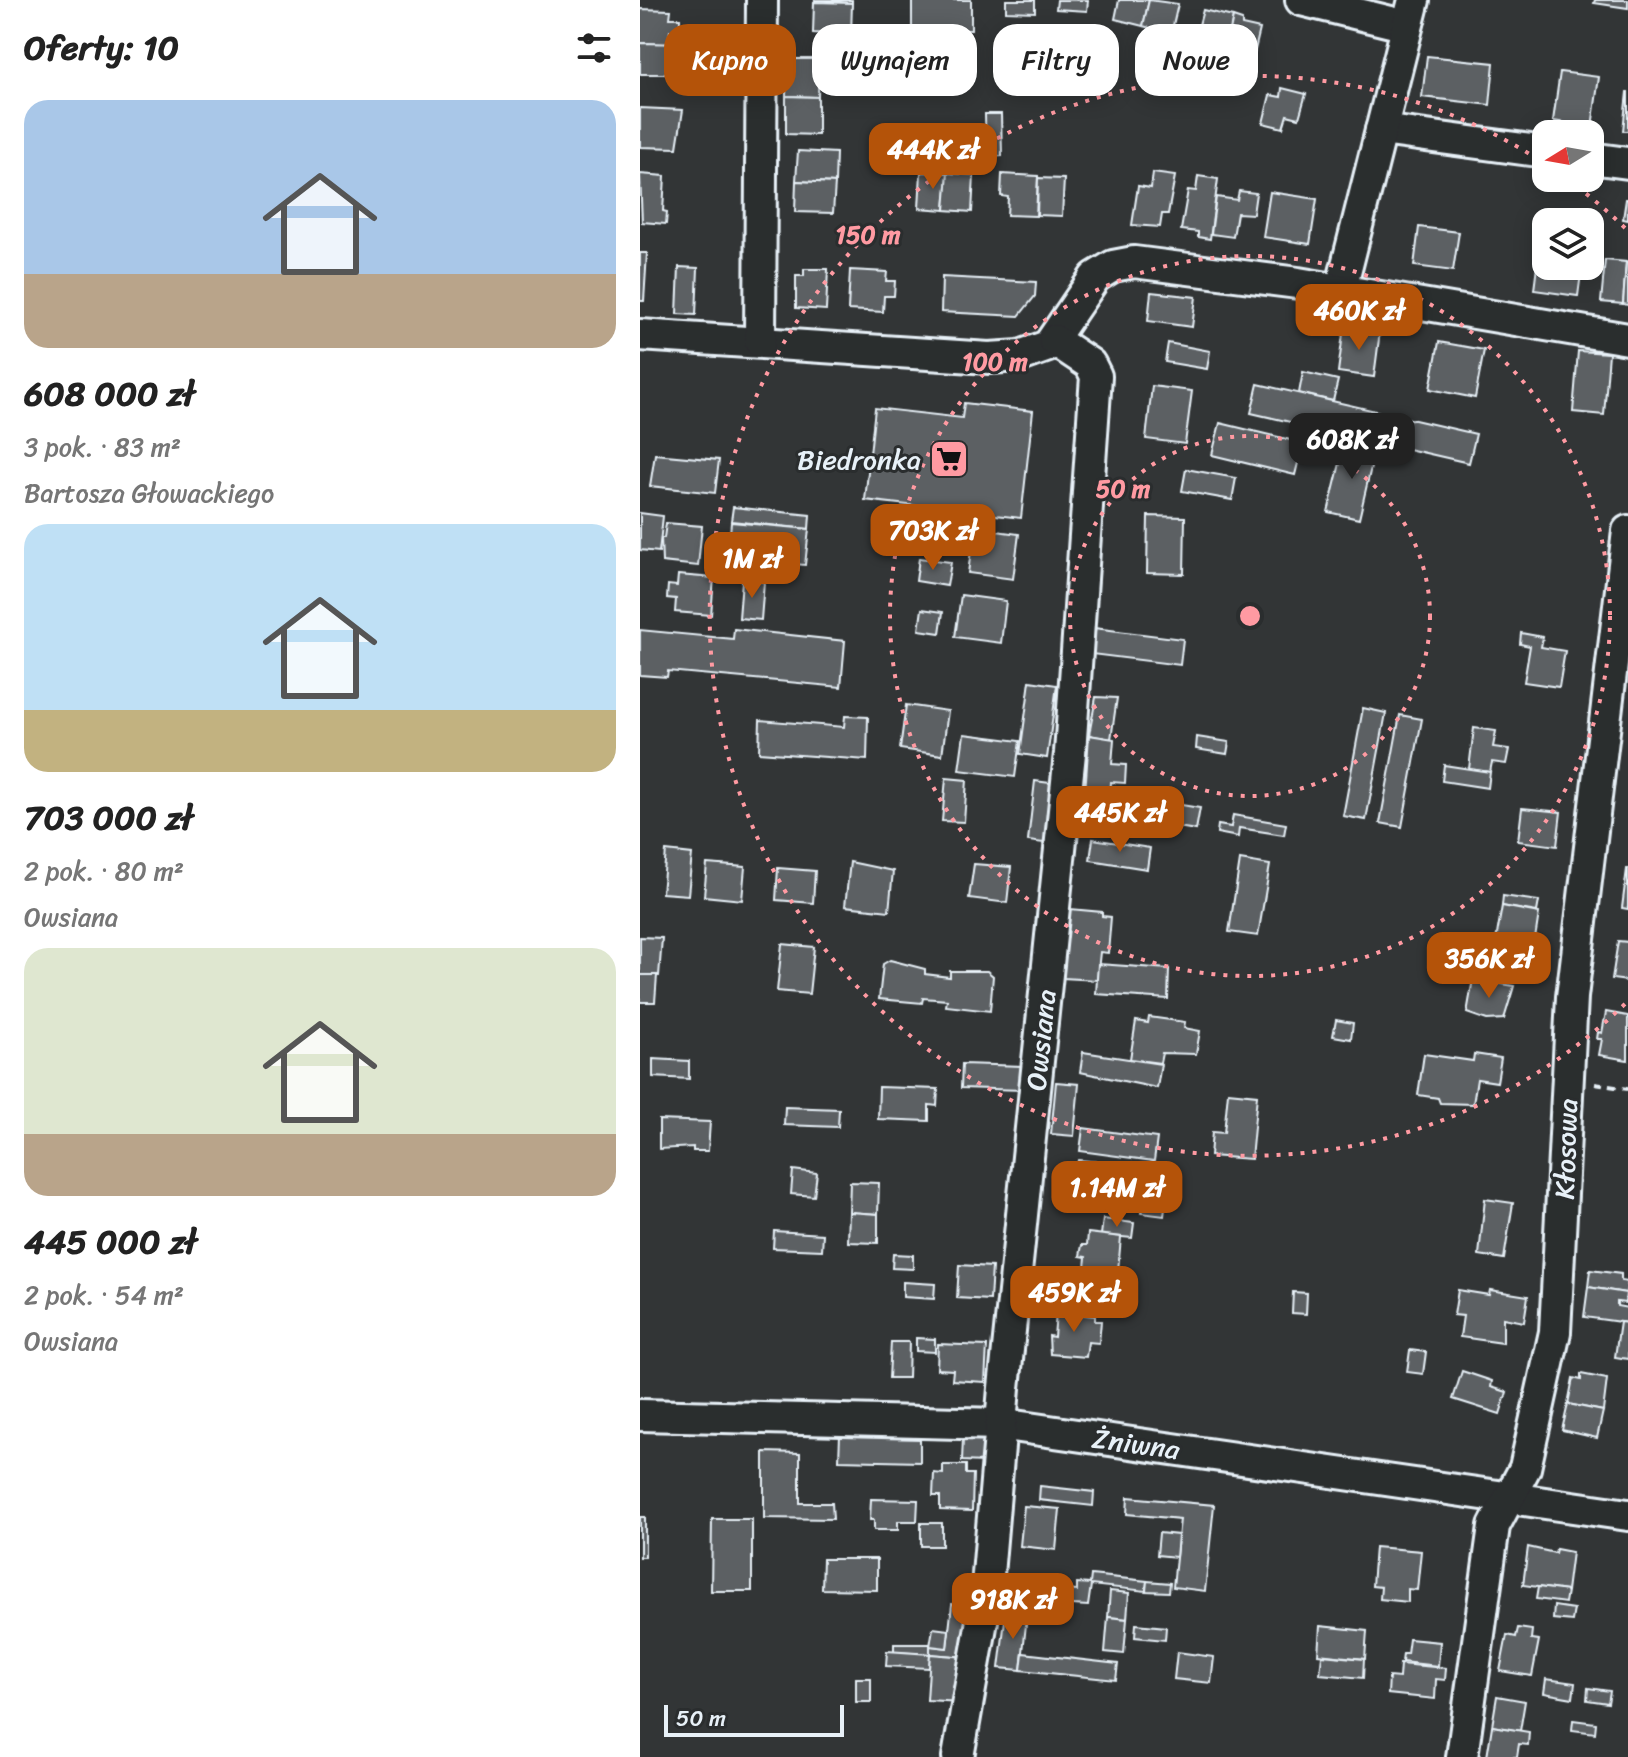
<!DOCTYPE html>
<html lang="pl">
<head>
<meta charset="utf-8">
<style>
	:root { --surface:#fff; --page:#f6f6f6; --text:#222; --muted:#767676; --accent:#b45309 }
	body { margin:0; font-family:Sriracha,sans-serif; background:var(--page); color:var(--text); height:100vh; display:flex; flex-direction:column; font-size:30px; white-space:nowrap }
	* { box-sizing:border-box; margin:0 }
	p { font-size:26px; color:var(--muted) }
	.icon { flex:none; width:44px; height:44px; fill:none; stroke:currentColor; stroke-width:2; stroke-linecap:round; stroke-linejoin:round }
	.map { position:relative; flex:1; overflow:hidden }
	.sheet { display:flex; flex-direction:column; background:var(--surface); width:640px }
	.sheet>* { flex:none }
	.guide { position:absolute; left:24px; top:24px; width:760px; height:72px; display:flex; gap:16px }
	.needle { width:52px; rotate:259deg }
	.fabs { position:absolute; left:892px; top:120px; display:grid; gap:16px }
	.fabs a { display:grid; place-items:center; width:72px; height:72px; border-radius:16px; background:var(--surface); box-shadow:0 4px 20px #0003; font-size:40px }
	.scale { position:absolute; left:24px; bottom:20px; width:180px; box-sizing:border-box; padding-left:8px; border:4px solid #e8f1f8; border-top:0; font-size:22px; line-height:28px; white-space:nowrap; color:#e8f1f8; -webkit-text-stroke:6px #2a2d2e; paint-order:stroke }
	.price { position:absolute; translate:-50% -68px; padding:0 18px; border-radius:16px; background:var(--accent); color:#fff; font-size:26px; line-height:52px; filter:drop-shadow(0 2px 4px #0008) }
	.price::after { content:''; position:absolute; left:50%; top:48px; width:24px; height:18px; margin-left:-12px; background:inherit; clip-path:polygon(0 0,100% 0,50% 100%) }
	.price.on { background:#222; color:#fff }
	ul { padding:0; list-style:none }
	li { display:grid; align-content:center; gap:16px; height:424px; padding:0 24px }
	li span { display:grid; place-items:center; height:248px; border-radius:24px; color:#555 }
	li>.icon { margin-inline-start:auto }
	span .icon { width:144px; height:144px; fill:#fffc; stroke-width:1 }
	li b { font-size:34px }
	h2 { display:flex; justify-content:space-between; align-items:center; height:96px; padding:0 24px; font-size:34px }
	.chip { padding:0 28px; border-radius:24px; background:var(--surface); box-shadow:0 4px 20px #0003; font-size:28px; line-height:72px }
	.chip.on { background:var(--accent); color:#fff }
	main { display:flex; flex:1; min-height:0 }
	.map>svg:first-child { display:block }
</style>
</head>
<body>
<main>
<section class="sheet">
<h2>Oferty: 10<svg class="icon" aria-label="filters" viewBox="0 0 24 24"><path d="M4 7h16M4 17h16"/><circle cx="9" cy="7" r="2"/><circle cx="15" cy="17" r="2"/></svg></h2>
<ul>
<li><span style="background:linear-gradient(#a9c7e8 70%,#b9a48a 0)"><svg class="icon" aria-label="home" viewBox="0 0 24 24"><path d="M3 11l9-7 9 7M6 9v11h12V9"/></svg></span><div><b>608 000 zł</b><p>3 pok. · 83 m²</p><p>Bartosza Głowackiego</p></div></li>
<li><span style="background:linear-gradient(#bfe0f5 75%,#c2b280 0)"><svg class="icon" aria-label="home" viewBox="0 0 24 24"><path d="M3 11l9-7 9 7M6 9v11h12V9"/></svg></span><div><b>703 000 zł</b><p>2 pok. · 80 m²</p><p>Owsiana</p></div></li>
<li><span style="background:linear-gradient(#dfe7d0 75%,#b9a48a 0)"><svg class="icon" aria-label="home" viewBox="0 0 24 24"><path d="M3 11l9-7 9 7M6 9v11h12V9"/></svg></span><div><b>445 000 zł</b><p>2 pok. · 54 m²</p><p>Owsiana</p></div></li>
</ul>
</section>
<div class="map">
<svg width="988" height="1757" viewBox="0 0 988 1757">
	<rect width="100%" height="100%" fill="#323536"/>
	<filter id="ink" filterUnits="userSpaceOnUse"><feTurbulence type="fractalNoise" baseFrequency=".0125" numOctaves="2"/><feDisplacementMap in="SourceGraphic" scale="16" xChannelSelector="R" yChannelSelector="G"/><feConvolveMatrix kernelMatrix="1 2 1 2 8 2 1 2 1" color-interpolation-filters="sRGB"/></filter>
	<g filter="url(#ink)">
		<!-- building -->
		<g fill="#5c6063" stroke="#e8f1f8" stroke-width="2">
			<polygon points="174,0 212,0 212,3"/>
			<rect x="272" y="0" width="59" height="30"/>
			<polygon points="366,0 395,0 395,12 366,11"/>
			<polygon points="417,0 448,0 447,11 416,9"/>
			<polygon points="479,0 509,0 503,26 475,19"/>
			<polygon points="509,0 538,4 531,34 503,26"/>
			<polygon points="955,0 988,0 988,8 954,3"/>
			<polygon points="174,2 212,3 211,35 173,33"/>
			<polygon points="0,9 31,10 30,18 40,18 40,31 30,31 29,44 0,43"/>
			<polygon points="563,10 593,17 584,57 559,51 561,41 555,40"/>
			<polygon points="593,17 602,20 602,25 620,29 611,67 605,66 602,80 581,74"/>
			<polygon points="49,25 78,26 77,45 47,44"/>
			<polygon points="367,29 394,30 393,71 366,71"/>
			<polygon points="394,30 418,30 417,57 394,56"/>
			<polygon points="0,43 44,44 43,70 29,69 28,74 0,74"/>
			<polygon points="203,49 236,51 235,72 202,72"/>
			<polygon points="787,56 854,63 850,105 782,97"/>
			<polygon points="147,59 179,59 178,97 146,96"/>
			<polygon points="538,61 554,65 546,96 530,92"/>
			<polygon points="920,72 959,77 952,127 913,121"/>
			<polygon points="642,88 666,94 659,118 647,115 643,128 623,123 630,95 641,97"/>
			<polygon points="987,92 988,92 988,131 983,131"/>
			<polygon points="146,96 178,97 178,135 146,134"/>
			<polygon points="0,108 43,110 37,148 0,147"/>
			<polygon points="345,114 361,114 362,156 346,157"/>
			<polygon points="158,151 196,153 195,183 156,181"/>
			<polygon points="281,172 308,173 305,210 279,208"/>
			<polygon points="308,173 334,175 332,212 305,210"/>
			<polygon points="513,173 535,176 528,214 522,214 520,227 492,225 498,186 511,188"/>
			<polygon points="0,174 25,176 23,211 27,212 26,224 2,222"/>
			<polygon points="362,174 398,176 396,216 367,215 368,197 361,196"/>
			<polygon points="558,176 578,179 570,239 558,237 558,232 541,230 548,190 556,191"/>
			<polygon points="398,178 424,179 422,216 397,215"/>
			<polygon points="156,181 195,183 193,213 155,212"/>
			<polygon points="599,191 616,193 613,214 597,213 593,237 571,234 576,197 597,200"/>
			<polygon points="630,192 677,199 670,244 623,237"/>
			<polygon points="986,199 988,199 988,220 983,219"/>
			<polygon points="779,227 819,232 813,271 774,266"/>
			<polygon points="899,251 906,252 906,266 942,266 938,296 894,290"/>
			<polygon points="0,253 7,253 4,301 0,301"/>
			<polygon points="965,260 986,262 983,304 961,302"/>
			<polygon points="986,262 988,262 988,305 983,304"/>
			<polygon points="39,267 58,268 56,315 37,314"/>
			<polygon points="164,269 188,269 186,310 156,308 156,276 164,276"/>
			<polygon points="210,270 247,272 246,281 255,281 254,296 244,296 243,312 208,310"/>
			<polygon points="302,277 396,282 395,296 379,316 301,312"/>
			<polygon points="511,292 556,297 552,327 508,321"/>
			<polygon points="704,326 740,331 734,377 698,372"/>
			<polygon points="799,342 844,350 835,398 790,389"/>
			<polygon points="528,343 570,351 567,369 525,362"/>
			<polygon points="938,351 969,353 964,415 933,412"/>
			<polygon points="663,372 698,380 693,401 659,393"/>
			<polygon points="618,384 836,434 829,463 611,413"/>
			<polygon points="512,386 552,391 545,444 506,439"/>
			<polygon points="324,403 393,411 381,518 225,500 235,408 322,418"/>
			<polygon points="580,423 663,443 655,475 572,455"/>
			<polygon points="705,443 735,450 719,519 688,512"/>
			<polygon points="15,454 79,460 75,493 10,486"/>
			<polygon points="546,469 596,478 592,500 542,491"/>
			<polygon points="93,507 170,515 169,529 91,521"/>
			<polygon points="0,513 23,516 19,552 0,550"/>
			<polygon points="508,516 545,517 544,574 507,573"/>
			<polygon points="91,522 169,529 165,565 88,558"/>
			<polygon points="26,523 62,526 58,566 22,562 21,538 24,538"/>
			<polygon points="334,528 379,534 373,579 328,573"/>
			<polygon points="279,558 311,562 307,586 276,581"/>
			<polygon points="38,575 74,578 71,615 35,612 36,599 27,598 28,585 37,586"/>
			<polygon points="102,580 124,582 121,620 99,618"/>
			<polygon points="321,595 366,601 361,643 315,637"/>
			<polygon points="282,609 303,612 300,633 279,630"/>
			<polygon points="454,628 543,639 540,665 451,654"/>
			<polygon points="94,629 205,641 201,687 28,671 27,677 0,675 0,630 93,639"/>
			<polygon points="881,633 903,637 901,647 925,651 919,687 884,682 890,646 880,644"/>
			<polygon points="390,681 417,685 407,758 380,754"/>
			<polygon points="456,697 477,698 471,739 449,735"/>
			<polygon points="266,705 308,711 302,755 260,749"/>
			<polygon points="723,708 746,713 726,820 703,816"/>
			<polygon points="760,715 782,719 762,827 740,823"/>
			<polygon points="205,716 228,717 227,760 119,752 120,720 204,727"/>
			<polygon points="834,728 856,731 853,747 869,749 866,764 852,762 850,772 829,769"/>
			<polygon points="324,734 380,741 375,777 319,770"/>
			<polygon points="449,735 474,739 472,764 486,765 485,783 471,782 470,795 445,794"/>
			<polygon points="557,737 589,742 587,754 556,749"/>
			<polygon points="804,765 850,772 848,788 802,781"/>
			<polygon points="306,778 327,780 324,822 302,821"/>
			<polygon points="395,781 418,784 411,844 388,841"/>
			<polygon points="505,799 560,808 556,830 502,821"/>
			<polygon points="882,808 921,812 917,846 878,841"/>
			<polygon points="593,815 646,824 644,835 599,828 598,837 577,833 578,825 591,827"/>
			<polygon points="453,839 510,848 507,869 450,860"/>
			<polygon points="26,851 52,854 48,895 22,893"/>
			<polygon points="600,860 630,865 618,936 589,932"/>
			<polygon points="210,862 253,871 249,911 205,906"/>
			<polygon points="67,864 105,867 102,900 64,896"/>
			<polygon points="334,864 371,867 367,903 329,898"/>
			<polygon points="138,868 175,871 173,903 136,900"/>
			<polygon points="987,869 988,869 988,909 982,908"/>
			<polygon points="863,896 899,901 897,912 862,906"/>
			<polygon points="862,906 899,913 893,952 855,946"/>
			<polygon points="430,909 462,912 462,916 471,917 468,953 460,952 457,980 423,978"/>
			<polygon points="0,937 22,938 19,976 0,975"/>
			<polygon points="978,941 988,942 988,981 972,979"/>
			<polygon points="142,944 174,947 169,994 137,991"/>
			<polygon points="250,960 285,969 285,974 310,977 310,971 347,971 353,976 350,1011 306,1006 307,1000 283,998 282,1003 239,999 243,964"/>
			<polygon points="458,964 529,969 528,999 456,994"/>
			<polygon points="0,975 17,975 15,1002 0,1002"/>
			<polygon points="833,979 874,986 864,1019 847,1020 827,1013"/>
			<polygon points="966,1012 988,1016 988,1060 959,1055 962,1039 957,1039 958,1032 962,1033"/>
			<polygon points="509,1017 545,1022 544,1028 560,1031 556,1054 522,1053 520,1063 490,1059 496,1021 508,1023"/>
			<polygon points="696,1020 713,1023 711,1039 693,1036"/>
			<polygon points="443,1052 521,1064 517,1088 440,1072"/>
			<polygon points="784,1054 833,1061 834,1054 861,1058 857,1082 837,1079 833,1104 800,1103 798,1098 778,1095"/>
			<polygon points="13,1059 49,1061 49,1079 13,1077"/>
			<polygon points="322,1064 384,1066 383,1090 321,1088"/>
			<polygon points="416,1082 439,1084 434,1136 411,1134"/>
			<polygon points="239,1087 298,1089 297,1106 289,1105 289,1121 238,1119"/>
			<polygon points="588,1092 617,1095 611,1159 570,1156 572,1132 584,1133"/>
			<polygon points="145,1107 199,1109 198,1127 144,1125"/>
			<polygon points="19,1120 70,1122 68,1151 53,1151 53,1147 19,1149"/>
			<polygon points="443,1128 517,1138 514,1161 440,1151"/>
			<polygon points="438,1160 473,1163 470,1201 430,1198"/>
			<polygon points="492,1169 530,1173 524,1216 501,1213 504,1186 490,1185"/>
			<polygon points="153,1170 177,1173 174,1196 151,1194"/>
			<polygon points="210,1182 239,1183 238,1214 209,1212"/>
			<polygon points="845,1199 873,1203 864,1259 839,1255"/>
			<polygon points="209,1212 238,1214 238,1243 208,1242"/>
			<polygon points="463,1219 494,1223 492,1238 461,1235"/>
			<polygon points="134,1231 183,1234 182,1250 133,1248"/>
			<polygon points="448,1233 481,1237 477,1282 444,1279 446,1257 440,1256 442,1245 447,1245"/>
			<polygon points="253,1254 273,1255 273,1269 252,1268"/>
			<polygon points="319,1265 352,1267 350,1300 317,1298"/>
			<polygon points="950,1270 981,1274 981,1281 988,1282 986,1293 948,1287"/>
			<polygon points="263,1282 295,1284 294,1299 263,1297"/>
			<polygon points="948,1287 986,1293 985,1303 977,1302 977,1306 988,1308 988,1323 944,1317"/>
			<polygon points="818,1290 849,1295 850,1290 888,1296 884,1322 863,1318 863,1343 820,1337 823,1316 814,1315"/>
			<polygon points="653,1292 667,1293 666,1314 652,1313"/>
			<polygon points="416,1312 455,1316 455,1321 461,1321 459,1343 448,1342 446,1357 410,1354 409,1336 414,1337"/>
			<polygon points="980,1322 988,1323 988,1359 975,1357"/>
			<polygon points="276,1338 295,1339 295,1352 276,1351"/>
			<polygon points="251,1342 269,1342 268,1378 249,1378"/>
			<polygon points="298,1344 347,1346 345,1382 312,1380 313,1370 297,1369"/>
			<polygon points="770,1350 786,1352 783,1374 767,1372"/>
			<polygon points="822,1371 852,1381 851,1387 867,1392 860,1414 813,1399"/>
			<polygon points="941,1374 967,1379 963,1411 928,1404 933,1378 941,1380"/>
			<polygon points="928,1404 963,1411 957,1438 922,1430"/>
			<polygon points="200,1435 280,1438 280,1462 199,1460"/>
			<polygon points="323,1438 346,1439 344,1462 322,1461"/>
			<polygon points="124,1452 160,1453 160,1503 192,1503 193,1519 124,1518"/>
			<polygon points="303,1465 326,1465 326,1474 333,1474 332,1511 300,1510 300,1496 293,1496 294,1473 303,1474"/>
			<polygon points="400,1486 454,1492 453,1506 399,1500"/>
			<polygon points="488,1497 574,1505 565,1591 533,1587 540,1519 487,1514"/>
			<polygon points="231,1499 278,1500 277,1521 258,1521 258,1530 234,1530 234,1520 230,1520"/>
			<polygon points="384,1506 420,1509 416,1550 380,1546"/>
			<rect x="0" y="1517" width="5" height="40"/>
			<polygon points="72,1519 112,1519 112,1591 71,1591"/>
			<rect x="281" y="1523" width="21" height="23"/>
			<polygon points="519,1533 538,1535 536,1557 517,1555"/>
			<polygon points="735,1547 781,1551 777,1590 768,1589 768,1602 740,1599 741,1587 732,1586"/>
			<polygon points="888,1547 915,1553 916,1549 932,1552 927,1591 883,1585"/>
			<polygon points="183,1559 237,1559 237,1590 182,1589"/>
			<polygon points="451,1575 507,1581 506,1591 451,1585 448,1606 383,1602 384,1587 437,1591 437,1583 450,1584"/>
			<polygon points="507,1581 530,1583 529,1592 506,1591"/>
			<polygon points="898,1587 927,1591 925,1603 896,1599"/>
			<polygon points="470,1591 489,1593 487,1619 468,1617"/>
			<polygon points="312,1604 332,1606 326,1657 290,1654 290,1646 307,1648"/>
			<polygon points="914,1606 934,1609 932,1621 913,1619"/>
			<polygon points="366,1612 387,1615 381,1670 359,1668"/>
			<polygon points="468,1617 487,1619 484,1654 465,1652"/>
			<polygon points="496,1624 526,1627 525,1640 495,1637"/>
			<polygon points="680,1626 727,1631 725,1659 678,1654"/>
			<polygon points="293,1628 309,1630 307,1648 290,1646"/>
			<polygon points="878,1628 892,1630 891,1639 899,1640 892,1676 860,1671 867,1635 876,1637"/>
			<polygon points="769,1639 800,1642 798,1666 762,1662 763,1654 767,1654"/>
			<polygon points="254,1644 290,1644 290,1654 254,1652"/>
			<polygon points="247,1651 290,1654 289,1668 246,1666"/>
			<polygon points="537,1652 574,1657 571,1683 534,1679"/>
			<polygon points="383,1653 478,1664 476,1680 381,1670"/>
			<polygon points="290,1654 326,1657 321,1702 287,1700"/>
			<polygon points="682,1655 724,1659 723,1678 680,1674"/>
			<polygon points="760,1664 806,1668 805,1680 796,1679 795,1699 748,1694 749,1677 759,1678"/>
			<rect x="216" y="1678" width="15" height="24"/>
			<polygon points="906,1679 935,1683 933,1698 904,1693"/>
			<polygon points="948,1688 970,1691 968,1703 947,1700"/>
			<polygon points="857,1696 885,1701 880,1731 852,1726"/>
			<polygon points="933,1720 956,1723 955,1733 932,1730"/>
			<polygon points="852,1726 889,1732 888,1745 879,1744 877,1757 847,1757"/>
		</g>
		<g fill="none" stroke-linecap="round" stroke-linejoin="round">
			<!-- minor casing -->
			<g stroke="#e8f1f8" stroke-width="36">
				<g id="minor">
					<polyline points="661,0 767,26"/>
					<polyline points="741,130 906,152"/>
					<polyline points="950,158 988,163"/>
					<polyline points="700,293 774,0"/>
					<polyline points="0,335 349,358 380,356 408,346 455,277 473,266 494,262 658,283 988,339"/>
					<polyline points="120,342 122,0"/>
					<polyline points="0,1415 360,1424 988,1515"/>
					<polyline points="318,1757 346,1598 364,1388 430,753 456,376 450,364 414,340"/>
					<polyline points="822,1757 854,1526 885,1468 915,1332 932,997 988,531"/>
				</g>
			</g>
			<!-- path -->
			<polyline stroke="#e8f1f8" stroke-width="4" stroke-dasharray="8 6" stroke-linecap="butt" points="955,1084 988,1089"/>
			<!-- minor -->
			<use href="#minor" stroke="#2a2d2e" stroke-width="30"/>
		</g>
	</g>
	<!-- distance rings -->
	<g fill="none" stroke="#ff9aa2" stroke-width="4" stroke-dasharray="4 8">
		<circle cx="610" cy="616" r="180"/>
		<circle cx="610" cy="616" r="360"/>
		<path d="M985 1004A540 540 0 1 1 904 163M927 179A540 540 0 0 1 985 228"/>
	</g>
	<!-- icons -->
	<defs>
		<g id="supermarket-square" transform="scale(2)"><rect x="-9" y="-9" width="18" height="18" rx="4" fill="#ff9aa2" stroke="#2a2d2e"/><path d="M-6-5.5h2.5l.6 2H6L4.5 2H-2.5L-4.4-4H-6ZM-1.5 3.2a1.3 1.3 0 1 0 .1 0ZM3 3.2a1.3 1.3 0 1 0 .1 0Z" fill="#111"/></g>
	</defs>
	<g fill-rule="evenodd">
		<use href="#supermarket-square" x="309" y="459"/>
	</g>
	<g text-anchor="middle" dominant-baseline="central" stroke-width="6" stroke-linejoin="round" paint-order="stroke">
		<!-- poi labels -->
		<g font-size="28" fill="#e8f1f8" stroke="#2a2d2e" text-anchor="end">
			<text x="281" y="459">Biedronka</text>
		</g>
		<!-- street labels -->
		<g font-size="28" fill="#e8f1f8" stroke="#2a2d2e">
			<text transform="translate(401 1040) rotate(-84)">Owsiana</text>
			<text transform="translate(926 1149) rotate(-88)">Kłosowa</text>
			<text transform="translate(496 1444) rotate(8)">Żniwna</text>
		</g>
	</g>
	<circle cx="610" cy="616" r="12" fill="#ff9aa2" stroke="#2a2d2e" stroke-width="4"/>
	<g font-size="24" text-anchor="middle" font-weight="bold" fill="#ff9aa2" stroke="#2a2d2e" stroke-width="6" stroke-linejoin="round" paint-order="stroke">
		<text x="228" y="243">150 m</text>
		<text x="355" y="370">100 m</text>
		<text x="483" y="497">50 m</text>
	</g>
</svg>
<div class="fabs">
<a><svg class="needle" viewBox="-14 -14 28 28"><path d="M0-13l5 13h-10z" fill="#e53935"/><path d="M0 13l5-13h-10z" fill="#767676"/></svg></a>
<a><svg class="icon" aria-label="layers" viewBox="0 0 24 24"><path d="M12 4l9 5-9 5-9-5zM3 14l9 5 9-5"/></svg></a>
</div>
<div class="scale">50 m</div>
<b class="price" style="left:293px;top:191px">444K zł</b>
<b class="price" style="left:719px;top:352px">460K zł</b>
<b class="price on" style="left:712px;top:481px">608K zł</b>
<b class="price" style="left:293px;top:572px">703K zł</b>
<b class="price" style="left:112px;top:600px">1M zł</b>
<b class="price" style="left:480px;top:854px">445K zł</b>
<b class="price" style="left:849px;top:1000px">356K zł</b>
<b class="price" style="left:477px;top:1229px">1.14M zł</b>
<b class="price" style="left:434px;top:1334px">459K zł</b>
<b class="price" style="left:373px;top:1641px">918K zł</b>
<div class="guide">
<a class="chip on">Kupno</a>
<a class="chip">Wynajem</a>
<a class="chip">Filtry</a>
<a class="chip">Nowe</a>
</div>
</div>
</main>
</body>
</html>
